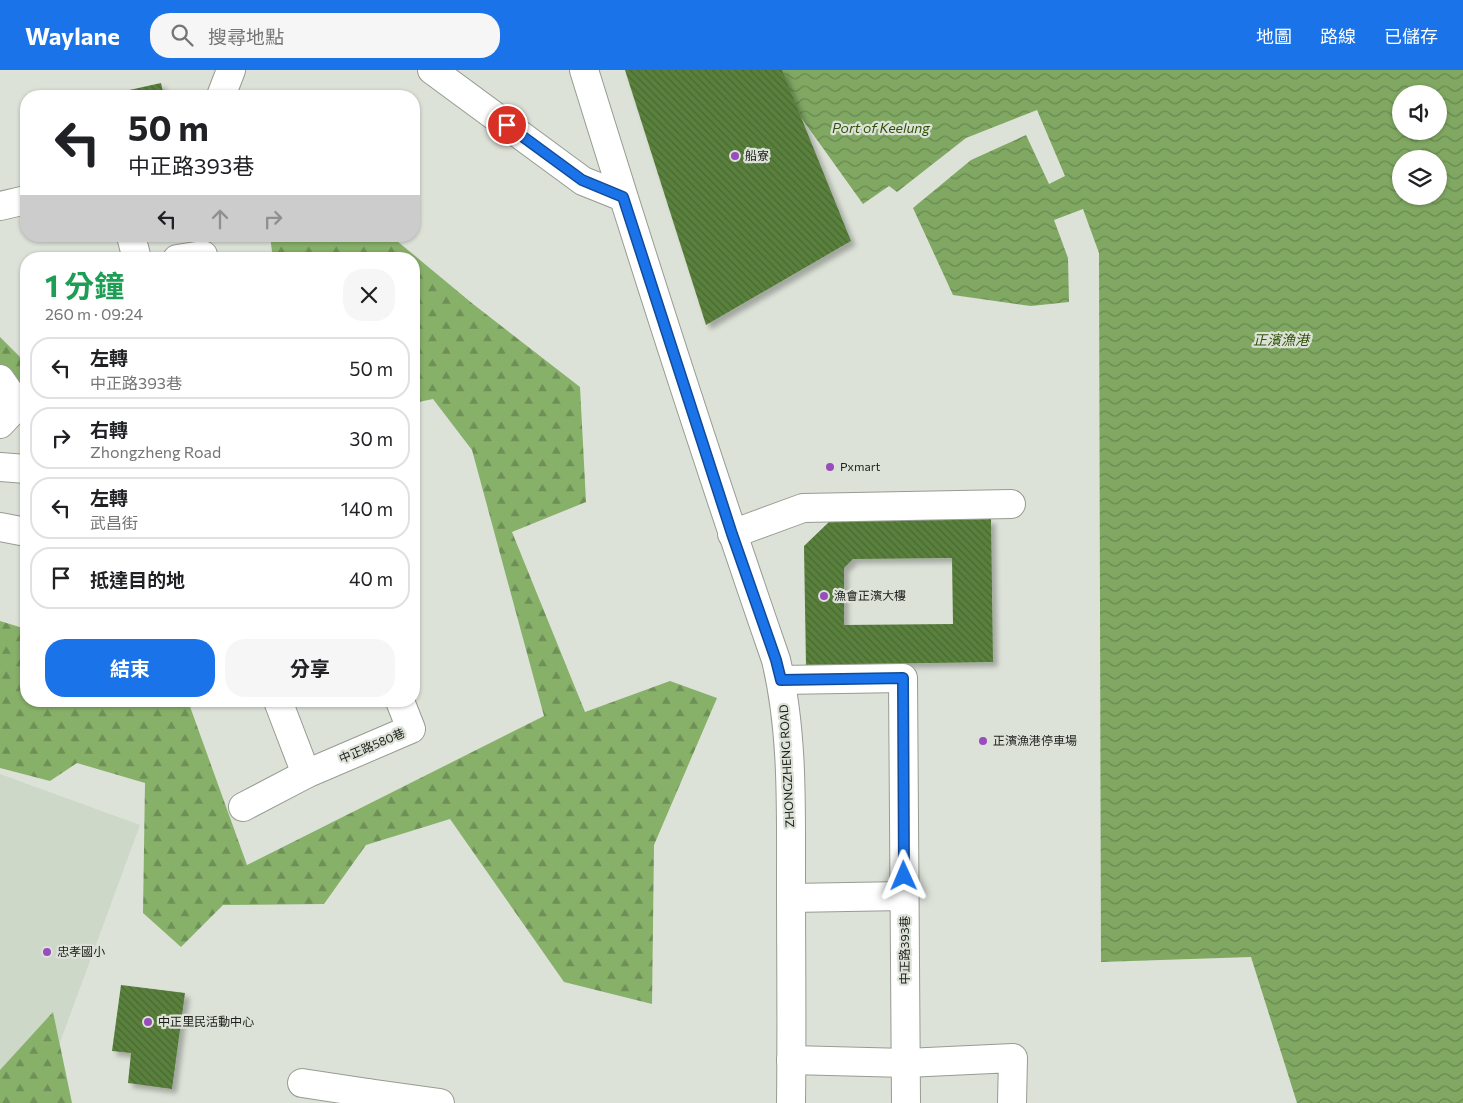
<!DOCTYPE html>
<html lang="zh-TW">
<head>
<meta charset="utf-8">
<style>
  :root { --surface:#fff; --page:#f6f6f6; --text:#202124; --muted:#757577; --line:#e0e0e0; --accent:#1a73e8 }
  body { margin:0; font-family:Commissioner,"Noto Sans TC",sans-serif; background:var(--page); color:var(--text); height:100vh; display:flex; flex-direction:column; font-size:19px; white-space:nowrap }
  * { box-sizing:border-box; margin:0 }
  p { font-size:16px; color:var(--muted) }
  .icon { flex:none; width:28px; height:28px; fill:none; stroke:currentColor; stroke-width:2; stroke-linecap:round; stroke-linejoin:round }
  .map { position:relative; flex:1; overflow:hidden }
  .side { position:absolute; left:20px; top:182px; width:400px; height:455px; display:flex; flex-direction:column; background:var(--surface); border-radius:20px; box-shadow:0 1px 4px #0004 }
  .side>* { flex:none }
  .top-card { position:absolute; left:20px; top:20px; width:400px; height:152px; border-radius:20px; box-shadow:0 1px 4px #0004; background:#fff; color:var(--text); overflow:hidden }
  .fabs { position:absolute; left:1392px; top:15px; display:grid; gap:10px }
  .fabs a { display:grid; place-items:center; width:55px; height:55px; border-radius:50%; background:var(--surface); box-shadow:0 1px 4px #0004; font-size:25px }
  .pin { position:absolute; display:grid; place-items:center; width:42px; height:42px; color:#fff; margin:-21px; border:2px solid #fff; border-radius:50%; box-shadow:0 1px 5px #0007 }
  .me { position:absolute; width:55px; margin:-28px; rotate:359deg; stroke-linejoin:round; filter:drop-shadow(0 0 4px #0008) }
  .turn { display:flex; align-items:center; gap:18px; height:105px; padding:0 25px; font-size:22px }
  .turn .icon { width:65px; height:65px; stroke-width:2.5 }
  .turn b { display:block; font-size:35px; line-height:42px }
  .lanes { display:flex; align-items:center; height:48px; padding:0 25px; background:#0003; justify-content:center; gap:25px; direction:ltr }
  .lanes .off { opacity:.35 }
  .round { display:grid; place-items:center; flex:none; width:52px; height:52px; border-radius:20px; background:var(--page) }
  .summary { display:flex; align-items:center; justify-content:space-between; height:85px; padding:0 25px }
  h1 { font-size:30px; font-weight:700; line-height:38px; color:#1e9e55 }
  .cta { display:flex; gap:10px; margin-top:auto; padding:10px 25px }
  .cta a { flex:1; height:58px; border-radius:20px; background:var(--accent); color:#fff; font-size:20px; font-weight:700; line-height:58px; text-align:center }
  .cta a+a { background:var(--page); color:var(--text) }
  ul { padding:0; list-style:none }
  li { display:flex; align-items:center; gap:15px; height:62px; margin:0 10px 8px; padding:0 15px; border:2px solid var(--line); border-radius:20px }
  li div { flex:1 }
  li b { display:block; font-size:19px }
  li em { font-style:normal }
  header { display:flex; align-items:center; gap:30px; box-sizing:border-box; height:70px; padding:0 25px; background:var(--accent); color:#fff }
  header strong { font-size:24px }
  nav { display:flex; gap:28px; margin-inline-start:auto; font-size:18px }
  .search { width:350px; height:45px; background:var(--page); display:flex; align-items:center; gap:12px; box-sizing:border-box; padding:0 18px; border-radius:20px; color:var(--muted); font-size:19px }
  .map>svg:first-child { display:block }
  .built { fill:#cdd8c8 }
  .forest { fill:url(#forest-firs) }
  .water { fill:url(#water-waves); fill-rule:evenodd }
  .building { fill:url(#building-back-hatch); fill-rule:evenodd; filter:url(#shadow) }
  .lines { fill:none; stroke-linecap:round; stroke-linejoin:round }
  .minor-casing { stroke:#969c92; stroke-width:30 }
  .major-casing { stroke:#969c92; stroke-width:30 }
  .minor { stroke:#fff; stroke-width:28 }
  .major { stroke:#fff; stroke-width:28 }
  .route-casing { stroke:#114b97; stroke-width:12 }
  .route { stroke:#1a73e8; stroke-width:9 }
  .poi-dot { fill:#984cbd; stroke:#dce2d8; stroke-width:2 }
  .labels { text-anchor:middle; stroke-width:4.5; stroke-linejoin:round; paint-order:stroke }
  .poi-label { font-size:12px; fill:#1d1f1c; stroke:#dce2d8; text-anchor:start }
  .street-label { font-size:12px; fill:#1d1f1c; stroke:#dce2d8 }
  .water-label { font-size:14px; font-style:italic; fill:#305407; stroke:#dce2d8 }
</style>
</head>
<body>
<header>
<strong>Waylane</strong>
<div class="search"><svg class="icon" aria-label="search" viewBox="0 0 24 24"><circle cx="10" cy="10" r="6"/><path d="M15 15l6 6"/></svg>搜尋地點</div>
<nav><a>地圖</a><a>路線</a><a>已儲存</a></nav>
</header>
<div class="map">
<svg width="1463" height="1033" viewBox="0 0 1463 1033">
  <defs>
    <pattern id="forest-firs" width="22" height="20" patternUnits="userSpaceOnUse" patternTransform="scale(1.25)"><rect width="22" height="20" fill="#87b069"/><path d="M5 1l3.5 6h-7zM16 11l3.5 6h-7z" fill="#6e8f56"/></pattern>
    <pattern id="water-waves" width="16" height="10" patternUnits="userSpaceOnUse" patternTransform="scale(1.25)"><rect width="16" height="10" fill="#80a862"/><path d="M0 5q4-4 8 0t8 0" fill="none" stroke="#688850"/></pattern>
    <pattern id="building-back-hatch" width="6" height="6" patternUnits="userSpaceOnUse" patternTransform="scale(1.25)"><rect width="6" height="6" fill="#5a803c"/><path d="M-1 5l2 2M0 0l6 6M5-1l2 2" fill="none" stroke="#4a6832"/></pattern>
    <filter id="shadow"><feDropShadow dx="4.5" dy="4.5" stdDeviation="2.5" flood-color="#0004"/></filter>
  </defs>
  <rect width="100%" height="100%" fill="#dce2d8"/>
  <path class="built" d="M0 704 140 755 41 1024 0 1009Z"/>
  <g class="forest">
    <path d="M270 166H391L473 234 580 317 586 432 512 462 585 642 670 611 717 628 654 775 652 934 564 912 450 749 366 775 324 834 223 835 181 877 143 843 145 713 77 693 50 711 0 698V551L26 559V631H188L247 795 544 646 472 380 433 329 414 333V189H273Z"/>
    <path d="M0 267 26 293V317L20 315 0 299Z"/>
    <path d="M53 942 72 1033H0V1000Z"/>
  </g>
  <path class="water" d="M767 0H1463V1033H1297L1251 887 1101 892 1099 183 1083 139 1054 150 1068 188 1069 232 1031 236 953 225 913 138 971 90 1026 65 1049 114 1065 106 1037 40 966 68 897 122 889 116 863 134ZM1401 24H1439V61H1401ZM1401 89H1439V126H1401Z"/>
  <g class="building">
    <path d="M625 0H782L851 171 706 255Z"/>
    <path d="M161 13 164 26H117L116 23Z"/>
    <path d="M991 449 993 592 806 595 804 476 830 451ZM952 488 953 554 844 555V498L853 489Z"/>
    <path d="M121 915 185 923 172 1019 128 1013 131 983 112 981Z"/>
  </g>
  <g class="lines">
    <defs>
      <g id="minor">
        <path d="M432 0 583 111 623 127"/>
        <path d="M221 26 231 0"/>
        <path d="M0 136 26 130"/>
        <path d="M131 166 137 189"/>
        <path d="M177 189 203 185"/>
        <path d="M0 309 18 335 0 354"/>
        <path d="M0 397 26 399"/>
        <path d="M0 457 26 462"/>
        <path d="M732 464 803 438 1011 434"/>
        <path d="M781 610 903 608 906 1033"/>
        <path d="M278 631 306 704"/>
        <path d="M243 737 306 704 411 659 400 631"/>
        <path d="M791 828 904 826"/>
        <path d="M791 990 906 993 1013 988 1012 1033"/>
        <path d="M302 1013 368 1023"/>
        <path d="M367 1033 368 1023 440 1033"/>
      </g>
      <path id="major" d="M584 0C645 197 708 394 776 590 793 661 791 736 791 809 791 884 792 958 791 1033"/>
    </defs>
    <use href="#minor" class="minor-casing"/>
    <use href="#major" class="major-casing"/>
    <use href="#minor" class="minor"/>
    <use href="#major" class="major"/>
  </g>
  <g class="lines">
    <defs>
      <path id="route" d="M507 55 582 110 623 127 732 464 776 590 781 610 903 608 904 806"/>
    </defs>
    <use href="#route" class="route-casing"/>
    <use href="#route" class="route"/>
  </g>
  <g class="poi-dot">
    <circle cx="735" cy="86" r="5"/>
    <circle cx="830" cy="397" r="5"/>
    <circle cx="824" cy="526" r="5"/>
    <circle cx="983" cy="671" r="5"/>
    <circle cx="47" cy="882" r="5"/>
    <circle cx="148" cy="952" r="5"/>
  </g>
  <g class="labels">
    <g class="poi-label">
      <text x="745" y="90">船寮</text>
      <text x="840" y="401">Pxmart</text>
      <text x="834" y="530">漁會正濱大樓</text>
      <text x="993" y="675">正濱漁港停車場</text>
      <text x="57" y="886">忠孝國小</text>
      <text x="158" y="956">中正里民活動中心</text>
    </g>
    <g class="street-label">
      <text transform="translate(372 676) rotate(-23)" y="4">中正路580巷</text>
      <text transform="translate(787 696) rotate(-93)" y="4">ZHONGZHENG ROAD</text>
      <text transform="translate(905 880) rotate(-90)" y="4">中正路393巷</text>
    </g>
    <g class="water-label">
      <text x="881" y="63">Port of Keelung</text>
      <text x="1281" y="275">正濱漁港</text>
    </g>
  </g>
</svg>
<div class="fabs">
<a><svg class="icon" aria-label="sound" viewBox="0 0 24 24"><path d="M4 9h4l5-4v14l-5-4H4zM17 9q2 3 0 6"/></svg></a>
<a><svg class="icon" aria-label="layers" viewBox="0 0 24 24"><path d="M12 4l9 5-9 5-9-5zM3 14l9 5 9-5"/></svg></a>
</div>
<div class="pin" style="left:507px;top:55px;background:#d93025"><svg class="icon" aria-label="arrive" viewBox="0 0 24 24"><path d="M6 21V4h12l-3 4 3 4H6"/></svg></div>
<svg class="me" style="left:904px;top:806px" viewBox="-20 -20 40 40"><path d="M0-17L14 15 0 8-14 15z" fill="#1a73e8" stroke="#fff" stroke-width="4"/></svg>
<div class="top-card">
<div class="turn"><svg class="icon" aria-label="left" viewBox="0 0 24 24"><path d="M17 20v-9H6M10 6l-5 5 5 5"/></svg><div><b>50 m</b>中正路393巷</div></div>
<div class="lanes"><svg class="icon" aria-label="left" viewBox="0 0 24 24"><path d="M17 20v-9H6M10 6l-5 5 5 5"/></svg><svg class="icon off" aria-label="ahead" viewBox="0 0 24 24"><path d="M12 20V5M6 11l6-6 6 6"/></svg><svg class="icon off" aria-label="right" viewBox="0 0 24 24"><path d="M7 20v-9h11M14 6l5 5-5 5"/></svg></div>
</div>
<section class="side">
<div class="summary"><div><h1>1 分鐘</h1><p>260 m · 09:24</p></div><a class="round"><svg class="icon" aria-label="close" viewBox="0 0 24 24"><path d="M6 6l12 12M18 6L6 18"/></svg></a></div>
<ul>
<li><svg class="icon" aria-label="left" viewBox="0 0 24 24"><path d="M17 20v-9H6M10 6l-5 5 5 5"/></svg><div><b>左轉</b><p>中正路393巷</p></div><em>50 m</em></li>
<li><svg class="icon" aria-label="right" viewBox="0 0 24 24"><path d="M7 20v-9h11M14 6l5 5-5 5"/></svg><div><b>右轉</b><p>Zhongzheng Road</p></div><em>30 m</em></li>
<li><svg class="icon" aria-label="left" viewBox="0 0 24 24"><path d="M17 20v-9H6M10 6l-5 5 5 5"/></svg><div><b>左轉</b><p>武昌街</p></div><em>140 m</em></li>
<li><svg class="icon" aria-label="arrive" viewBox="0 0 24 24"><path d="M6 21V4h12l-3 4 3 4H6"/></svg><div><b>抵達目的地</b></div><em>40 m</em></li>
</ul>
<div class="cta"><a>結束</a><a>分享</a></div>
</section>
</div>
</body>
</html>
